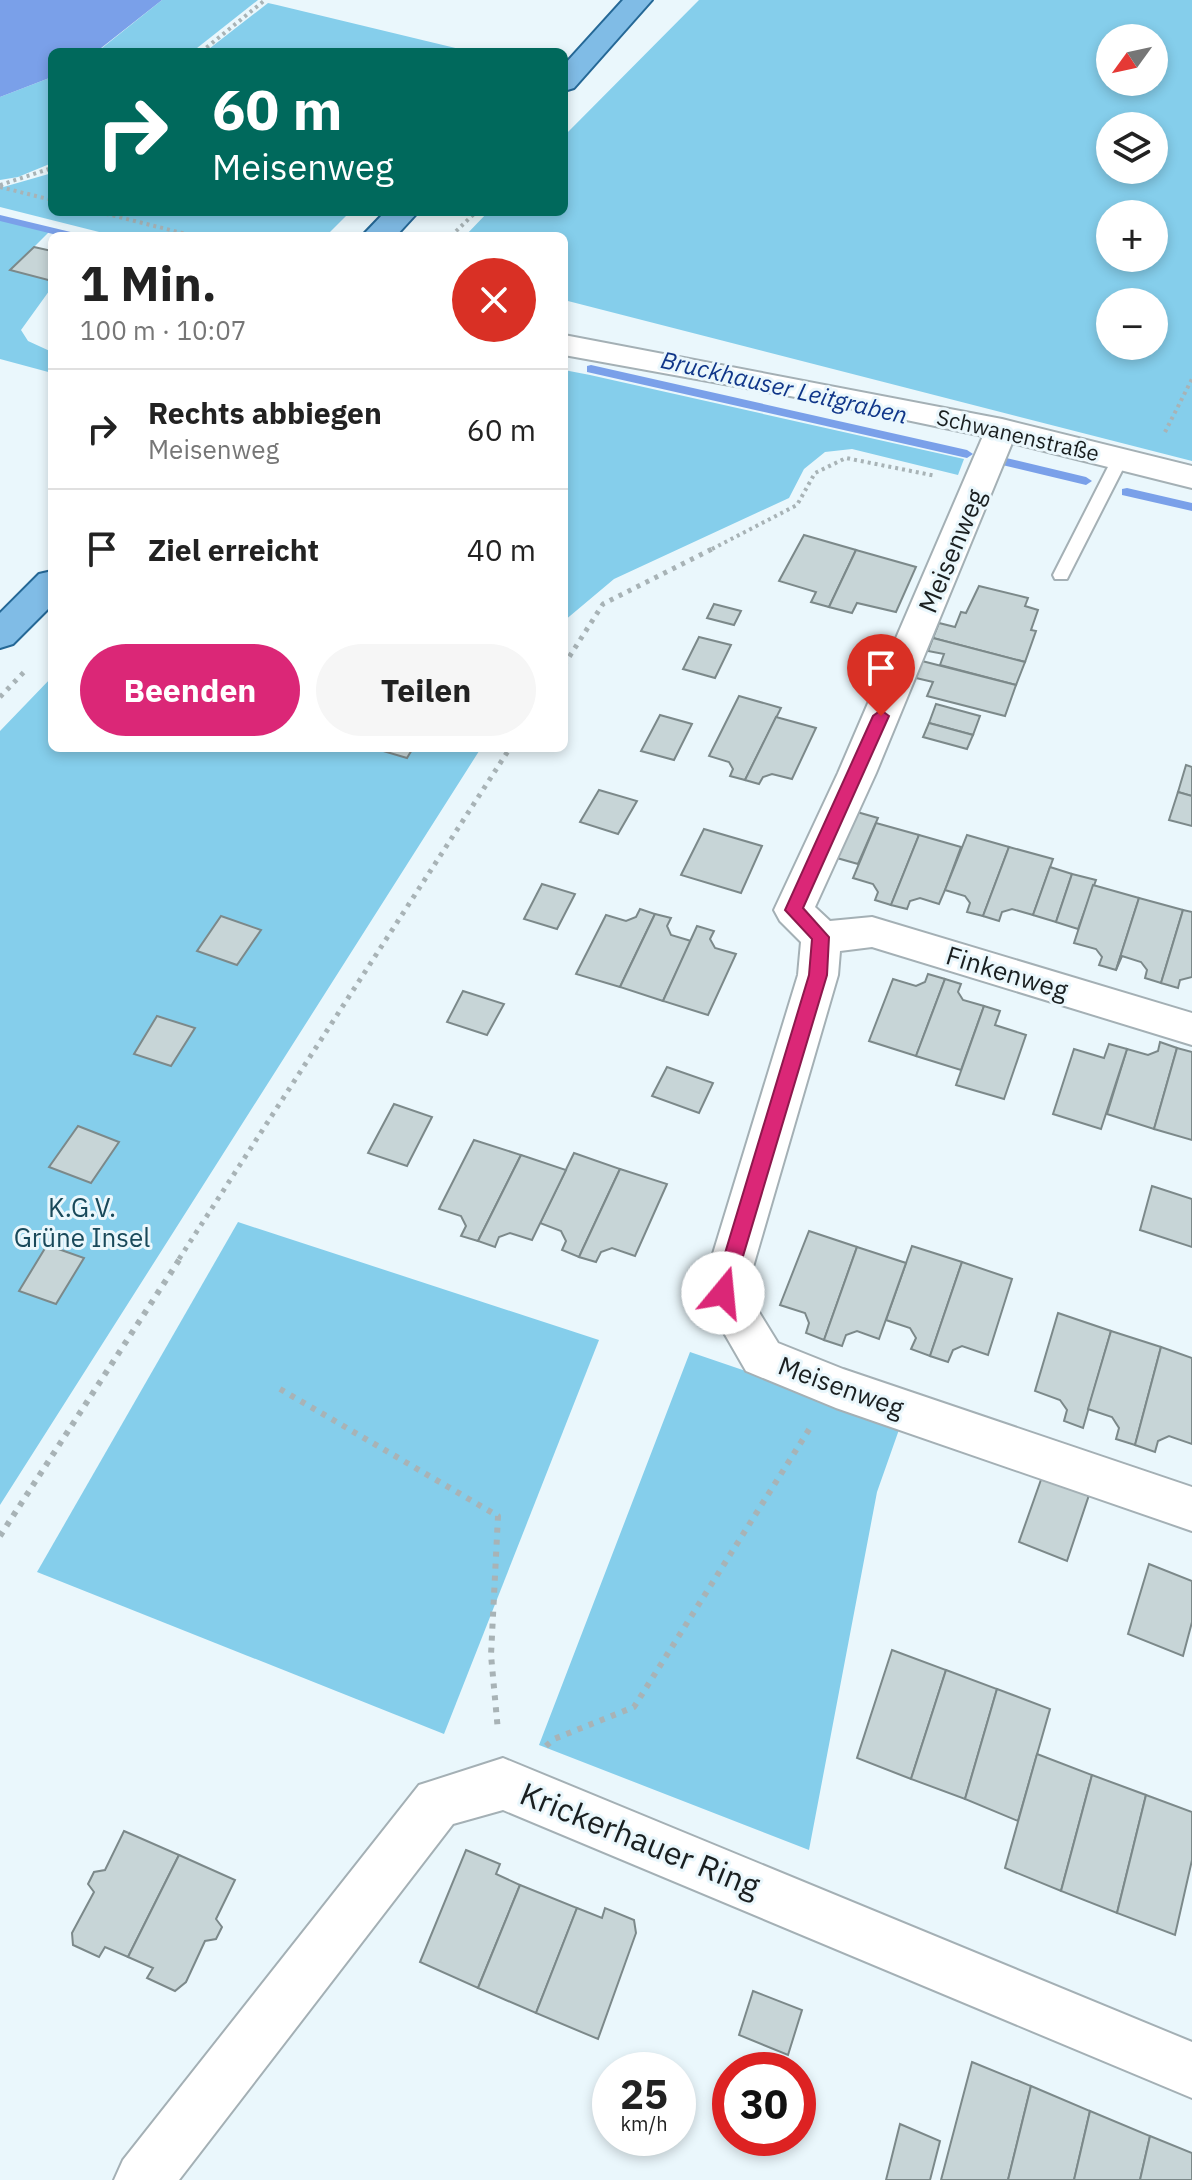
<!DOCTYPE html>
<html lang="de">
<head>
<meta charset="utf-8">
<style>
  :root { --surface:#fff; --page:#f6f6f6; --text:#222; --muted:#767676; --line:#e0e0e0; --accent:#db2777 }
  body { margin:0; font-family:"IBM Plex Sans",sans-serif; background:var(--page); color:var(--text); height:100vh; display:flex; flex-direction:column; font-size:30px; white-space:nowrap }
  * { box-sizing:border-box; margin:0 }
  p { font-size:26px; color:var(--muted) }
  .icon { flex:none; width:44px; height:44px; fill:none; stroke:currentColor; stroke-width:2; stroke-linecap:round; stroke-linejoin:round }
  .map { position:relative; flex:1; overflow:hidden }
  .drawer { position:absolute; left:48px; top:232px; width:520px; height:520px; display:flex; flex-direction:column; background:var(--surface); border-radius:12px; box-shadow:0 4px 12px #0003 }
  .drawer>* { flex:none }
  .banner { position:absolute; left:48px; top:48px; width:520px; height:168px; border-radius:12px; box-shadow:0 4px 12px #0003; background:#00695c; color:#fff; overflow:hidden }
  .needle { width:52px; rotate:237deg }
  .controls { position:absolute; left:1096px; top:24px; display:grid; gap:16px }
  .controls a { display:grid; place-items:center; width:72px; height:72px; border-radius:50%; background:var(--surface); box-shadow:0 4px 12px #0003; font-size:40px }
  .speed { position:absolute; left:592px; top:2052px; display:flex; gap:16px; font-size:40px; font-weight:700; text-align:center }
  .speed>* { display:grid; place-content:center; width:104px; height:104px; border-radius:50%; background:var(--surface); box-shadow:0 4px 12px #0003; line-height:1 }
  .speed small { font-size:20px; font-weight:400 }
  .speed .limit { border:12px solid #d22; background:#fff; color:#111 }
  .pin { position:absolute; display:grid; place-items:center; width:68px; height:68px; color:#fff; margin:-82px -34px; border-radius:50% 50% 50% 0; rotate:-45deg; box-shadow:0 0 8px #0007 }
  .pin .icon { rotate:45deg }
  .me { position:absolute; width:88px; margin:-44px; rotate:17deg; stroke-linejoin:round; filter:drop-shadow(0 0 6px #0008) }
  .turn { display:flex; align-items:center; gap:28px; height:168px; padding:0 32px; font-size:36px }
  .turn .icon { width:104px; height:104px; stroke-width:2.5 }
  .turn b { display:block; font-size:56px; line-height:68px }
  .round { display:grid; place-items:center; flex:none; width:84px; height:84px; border-radius:42px; background:var(--page) }
  .headline { display:flex; align-items:center; justify-content:space-between; height:136px; padding:0 32px }
  h1 { font-size:48px; font-weight:700; line-height:60px }
  .primary-button { display:flex; gap:16px; margin-top:auto; padding:16px 32px }
  .primary-button a { flex:1; height:92px; border-radius:48px; background:var(--accent); color:#fff; font-size:32px; font-weight:700; line-height:92px; text-align:center }
  .primary-button a+a { background:var(--page); color:var(--text) }
  ul { padding:0; list-style:none }
  li { display:flex; align-items:center; gap:24px; height:120px; padding:0 32px; border-top:2px solid var(--line) }
  li div { flex:1 }
  li b { display:block; font-size:30px }
  li em { font-style:normal }
  .map>svg:first-child { display:block }
  .green { fill:#85ceeb; fill-rule:evenodd }
  .water { fill:#7aa0e9 }
  .lines { fill:none; stroke-linecap:round; stroke-linejoin:round }
  .stream { fill:#7aa0e9; fill-rule:evenodd }
  .building { fill:#c7d5d7; stroke:#7c898a; stroke-width:2 }
  .service-casing { stroke:#a4b0b5; stroke-width:4 }
  .minor-casing { stroke:#a4b0b5; stroke-width:4 }
  .primary-casing { stroke:#256896; stroke-width:4 }
  .path-far2 { stroke:#a8b3b6; stroke-width:4; stroke-dasharray:3 4; stroke-linecap:butt }
  .path-far1 { stroke:#a8b3b6; stroke-width:5; stroke-dasharray:4 6; stroke-linecap:butt }
  .path { stroke:#a8b3b6; stroke-width:6; stroke-dasharray:5 7; stroke-linecap:butt }
  .service { fill:#fff; fill-rule:evenodd }
  .minor { fill:#fff; fill-rule:evenodd }
  .primary { fill:#80bce6; fill-rule:evenodd }
  .route { fill:#db2777; stroke:#8e194d; stroke-width:2 }
  .labels { text-anchor:middle; stroke-width:6; stroke-linejoin:round; paint-order:stroke }
  .far-street-label { font-size:22px; fill:#1a1f20; stroke:#eaf7fc }
  .far-water-label { font-size:24px; font-style:italic; fill:#103689; stroke:#eaf7fc }
  .street-label { font-size:26px; fill:#1a1f20; stroke:#eaf7fc }
  .park-label { font-size:26px; fill:#19495a; stroke:#eaf7fc }
  .near-street-label { font-size:32px; fill:#1a1f20; stroke:#eaf7fc }
</style>
</head>
<body>
<div class="map">
<svg width="1192" height="2180" viewBox="0 0 1192 2180">
  <rect width="100%" height="100%" fill="#eaf7fc"/>
  <g class="green">
    <path d="M162 0H258L192 52H97Z"/>
    <path d="M699 0H1192V461L564 300V236H465L488 212H564V136ZM1110 38H1154V82H1110ZM1110 126H1154V170H1110ZM1110 214H1154V258H1110ZM1110 302H1154V346H1110Z"/>
    <path d="M268 3 277 5 472 52H205Z"/>
    <path d="M52 77V163L18 177 0 180V97Z"/>
    <path d="M52 173V212H350L326 236H115L0 207V188Z"/>
    <path d="M0 220 49 232 11 270 52 281V287L21 330 28 341 52 352V373L0 359Z"/>
    <path d="M564 370 590 375 964 459 958 475 852 449 825 452 804 469 789 498 614 579 564 621Z"/>
    <path d="M52 677V748H481L0 1505V731Z"/>
    <path d="M238 1222 599 1340 444 1734 37 1572Z"/>
    <path d="M690 1352 901 1424 877 1492 809 1850 539 1745Z"/>
  </g>
  <path class="water" d="M0 0H162L96 52H52V77L0 97Z"/>
  <g class="lines">
    <g class="stream">
      <path d="M0 215 79 234 81 236H61L0 221Z"/>
      <path d="M591 365 967 450 973 454 967 458 587 372V366Z"/>
      <path d="M1002 457 1086 477 1092 481 1086 485 998 464V458Z"/>
      <path d="M1127 488 1192 503V511L1122 495V489Z"/>
    </g>
  </g>
  <g class="building">
    <path d="M34 247 52 251V281L10 270Z"/>
    <path d="M804 535 856 550 829 607 811 602 816 592 779 581Z"/>
    <path d="M856 550 916 567 896 612 857 603 852 613 829 607Z"/>
    <path d="M979 586 1028 598 1025 606 1038 610 1031 630 1036 631 1025 662 933 638 939 623 955 627 961 612 966 613Z"/>
    <path d="M714 604 741 611 734 625 707 618Z"/>
    <path d="M699 637 731 645 715 678 683 669Z"/>
    <path d="M933 638 1025 662 1016 685 940 665 944 654 928 651Z"/>
    <path d="M922 661 1016 685 1005 716 927 696 933 682 916 678Z"/>
    <path d="M739 696 781 708 745 780 730 776 733 769 729 762 709 756Z"/>
    <path d="M936 704 980 716 973 735 929 723Z"/>
    <path d="M660 715 692 724 674 760 641 751Z"/>
    <path d="M776 717 816 728 792 779 772 774 763 777 759 784 745 780Z"/>
    <path d="M929 723 973 735 967 749 923 737Z"/>
    <path d="M385 748H413L407 758 383 751Z"/>
    <path d="M1186 765 1192 767V796L1178 792Z"/>
    <path d="M599 790 637 801 618 834 580 822Z"/>
    <path d="M1178 792 1192 796V826L1169 820Z"/>
    <path d="M857 812 878 818 858 864 837 858Z"/>
    <path d="M876 823 919 835 891 905 875 900 878 892 873 884 853 878Z"/>
    <path d="M704 829 762 846 741 893 681 875Z"/>
    <path d="M919 835 961 847 945 890 939 904 920 898 910 901 907 909 891 905Z"/>
    <path d="M967 835 1009 847 983 916 967 912 970 903 965 896 945 890Z"/>
    <path d="M1009 847 1053 859 1033 915 1012 909 1002 912 999 921 983 916Z"/>
    <path d="M1050 867 1072 874 1056 922 1033 915Z"/>
    <path d="M1072 874 1096 880 1078 929 1056 922Z"/>
    <path d="M542 884 575 894 557 929 524 919Z"/>
    <path d="M1093 885 1139 898 1116 970 1099 965 1102 957 1096 949 1074 943Z"/>
    <path d="M1139 898 1183 910 1161 983 1145 978 1147 970 1141 962 1122 956 1116 970Z"/>
    <path d="M640 909 655 914 620 987 576 974 606 915 626 921 636 917Z"/>
    <path d="M1183 910 1192 912V977L1180 980 1178 988 1161 983Z"/>
    <path d="M655 914 671 918 667 926 671 935 691 941 663 1001 620 987Z"/>
    <path d="M221 916 261 930 237 965 197 951Z"/>
    <path d="M697 926 714 931 710 939 715 948 736 954 708 1015 663 1001Z"/>
    <path d="M928 974 945 979 916 1056 869 1041 893 979 916 986 925 982Z"/>
    <path d="M945 979 961 984 958 992 963 1000 984 1006 961 1070 916 1056Z"/>
    <path d="M463 991 504 1004 487 1035 447 1022Z"/>
    <path d="M984 1006 1000 1011 995 1025 1026 1035 1004 1099 956 1085Z"/>
    <path d="M157 1016 195 1028 171 1066 134 1054Z"/>
    <path d="M1160 1042 1177 1048 1154 1129 1107 1114 1127 1049 1148 1055 1158 1051Z"/>
    <path d="M1109 1044 1127 1049 1101 1129 1053 1114 1074 1049 1104 1058Z"/>
    <path d="M1177 1048 1192 1052V1140L1154 1129Z"/>
    <path d="M667 1067 713 1083 699 1113 652 1096Z"/>
    <path d="M394 1104 432 1117 407 1166 368 1153Z"/>
    <path d="M78 1126 119 1142 91 1183 49 1167Z"/>
    <path d="M474 1140 521 1155 478 1241 461 1236 466 1226 461 1216 439 1209Z"/>
    <path d="M574 1153 620 1169 579 1257 562 1250 566 1241 561 1231 540 1223Z"/>
    <path d="M521 1155 566 1170 532 1240 510 1233 499 1237 495 1247 478 1241Z"/>
    <path d="M620 1169 667 1184 635 1256 612 1248 601 1252 596 1262 579 1257Z"/>
    <path d="M1152 1186 1192 1199V1247L1140 1230Z"/>
    <path d="M809 1231 857 1247 824 1340 806 1333 809 1323 805 1313 780 1305Z"/>
    <path d="M47 1245 84 1258 56 1304 19 1291Z"/>
    <path d="M912 1246 962 1262 930 1356 911 1349 916 1338 910 1328 886 1320Z"/>
    <path d="M857 1247 906 1263 879 1339 857 1331 846 1335 842 1346 824 1340Z"/>
    <path d="M962 1262 1012 1279 988 1355 962 1346 953 1350 948 1362 930 1356Z"/>
    <path d="M1058 1313 1111 1331 1083 1428 1064 1421 1067 1410 1060 1400 1035 1391Z"/>
    <path d="M1111 1331 1161 1347 1135 1445 1116 1439 1119 1428 1112 1417 1088 1409Z"/>
    <path d="M1161 1347 1192 1358V1444L1169 1436 1158 1441 1155 1452 1135 1445Z"/>
    <path d="M1043 1474 1090 1492 1067 1561 1019 1542Z"/>
    <path d="M1149 1564 1192 1581V1622L1183 1656 1128 1634Z"/>
    <path d="M892 1650 946 1670 911 1779 857 1758Z"/>
    <path d="M946 1670 997 1689 965 1799 911 1779Z"/>
    <path d="M997 1689 1050 1709 1018 1821 965 1799Z"/>
    <path d="M1037 1754 1092 1775 1061 1891 1005 1868Z"/>
    <path d="M1092 1775 1146 1795 1117 1913 1061 1891Z"/>
    <path d="M1146 1795 1192 1812V1860L1175 1935 1117 1913Z"/>
    <path d="M124 1831 179 1855 128 1957 105 1947 99 1957 73 1945 72 1933 94 1892 88 1884 94 1872 105 1870Z"/>
    <path d="M466 1850 500 1864 496 1874 520 1885 478 1988 420 1962Z"/>
    <path d="M179 1855 235 1880 216 1919 222 1927 216 1939 205 1941 186 1982 175 1991 147 1978 153 1968 128 1957Z"/>
    <path d="M520 1885 577 1908 536 2013 478 1988Z"/>
    <path d="M577 1908 602 1918 605 1908 634 1920 636 1933 598 2039 536 2013Z"/>
    <path d="M753 1991 802 2010 788 2055 739 2035Z"/>
    <path d="M972 2062 1031 2086 1008 2180H941Z"/>
    <path d="M1031 2086 1090 2111 1074 2180H1008Z"/>
    <path d="M1090 2111 1150 2136 1140 2180H1074Z"/>
    <path d="M900 2124 940 2141 930 2180H886Z"/>
    <path d="M1150 2136 1192 2153V2180H1140Z"/>
  </g>
  <g class="lines">
    <defs>
      <path id="service" d="M1120 454 1128 459 1069 575 1067 579H1055L1053 575 1112 459Z"/>
      <g id="minor">
        <path d="M564 335 1002 419 1192 466V488L1012 443 876 773 815 907 830 921 872 917 1192 1013V1045L872 947 840 951 838 975 746 1291 778 1343 843 1369 1192 1487V1531L836 1408 746 1371 701 1293 798 975 801 942 780 921 774 910 838 773 983 436 801 398 564 355Z"/>
        <path d="M503 1758 1192 2042V2098L503 1810 453 1824 179 2180H114L123 2160 419 1785Z"/>
      </g>
      <g id="primary">
        <path d="M623 0H652L574 88 564 91V65Z"/>
        <path d="M385 212H418L396 236H362Z"/>
        <path d="M52 571V605L13 644 0 648V613L39 574Z"/>
      </g>
    </defs>
    <use href="#service" class="service-casing"/>
    <use href="#minor" class="minor-casing"/>
    <use href="#primary" class="primary-casing"/>
    <g class="path-far2">
      <path d="M201 52 265 0"/>
      <path d="M0 185 52 168"/>
      <path d="M0 187 52 200"/>
      <path d="M99 212 194 236"/>
      <path d="M451 236 476 212"/>
      <path d="M1165 432 1192 379"/>
      <path d="M712 549 797 505 815 473 846 458 936 476"/>
    </g>
    <g class="path-far1">
      <path d="M564 665 603 604 716 547"/>
      <path d="M0 697 24 672"/>
      <path d="M179 1259 510 748"/>
    </g>
    <g class="path">
      <path d="M280 1389 498 1516 491 1655 498 1731"/>
      <path d="M0 1536 181 1257"/>
      <path d="M546 1746 554 1739 634 1707 810 1428"/>
    </g>
    <use href="#service" class="service"/>
    <use href="#minor" class="minor"/>
    <use href="#primary" class="primary"/>
  </g>
  <path class="route" d="M881 710 889 716 803 908 829 937 827 975 732 1293 729 1299 723 1302 716 1299 713 1293 809 975 812 939 785 910 873 716Z"/>
  <g class="labels">
    <g class="far-street-label">
      <text transform="translate(1018 435) rotate(13)" y="8">Schwanenstraße</text>
    </g>
    <g class="far-water-label">
      <text transform="translate(784 388) rotate(13)" y="8">Bruckhauser Leitgraben</text>
    </g>
    <g class="street-label">
      <text transform="translate(952 551) rotate(-67)" y="9">Meisenweg</text>
      <text transform="translate(1007 973) rotate(17)" y="9">Finkenweg</text>
      <text transform="translate(841 1387) rotate(20)" y="9">Meisenweg</text>
    </g>
    <g class="park-label">
      <text x="82" y="1217">K.G.V.<tspan x="82" dy="30">Grüne Insel</tspan></text>
    </g>
    <g class="near-street-label">
      <text transform="translate(640 1840) rotate(22)" y="11">Krickerhauer Ring</text>
    </g>
  </g>
</svg>
<div class="controls">
<a><svg class="needle" viewBox="-14 -14 28 28"><path d="M0-13l5 13h-10z" fill="#e53935"/><path d="M0 13l5-13h-10z" fill="#767676"/></svg></a>
<a><svg class="icon" aria-label="layers" viewBox="0 0 24 24"><path d="M12 4l9 5-9 5-9-5zM3 14l9 5 9-5"/></svg></a>
<a>+</a>
<a>−</a>
</div>
<div class="speed"><div>25<small>km/h</small></div><div class="limit">30</div></div>
<div class="pin" style="left:881px;top:716px;background:#d93025"><svg class="icon" aria-label="arrive" viewBox="0 0 24 24"><path d="M6 21V4h12l-3 4 3 4H6"/></svg></div>
<svg class="me" style="left:723px;top:1293px" viewBox="-20 -20 40 40"><circle r="19" fill="#fff"/><path d="M0-13L10 11 0 6-10 11z" fill="#db2777"/></svg>
<div class="banner">
<div class="turn"><svg class="icon" aria-label="right" viewBox="0 0 24 24"><path d="M7 20v-9h11M14 6l5 5-5 5"/></svg><div><b>60 m</b>Meisenweg</div></div>
</div>
<section class="drawer">
<div class="headline"><div><h1>1 Min.</h1><p>100 m · 10:07</p></div><a class="round" style="background:#d93025;color:#fff"><svg class="icon" aria-label="close" viewBox="0 0 24 24"><path d="M6 6l12 12M18 6L6 18"/></svg></a></div>
<ul>
<li><svg class="icon" aria-label="right" viewBox="0 0 24 24"><path d="M7 20v-9h11M14 6l5 5-5 5"/></svg><div><b>Rechts abbiegen</b><p>Meisenweg</p></div><em>60 m</em></li>
<li><svg class="icon" aria-label="arrive" viewBox="0 0 24 24"><path d="M6 21V4h12l-3 4 3 4H6"/></svg><div><b>Ziel erreicht</b></div><em>40 m</em></li>
</ul>
<div class="primary-button"><a>Beenden</a><a>Teilen</a></div>
</section>
</div>
</body>
</html>
